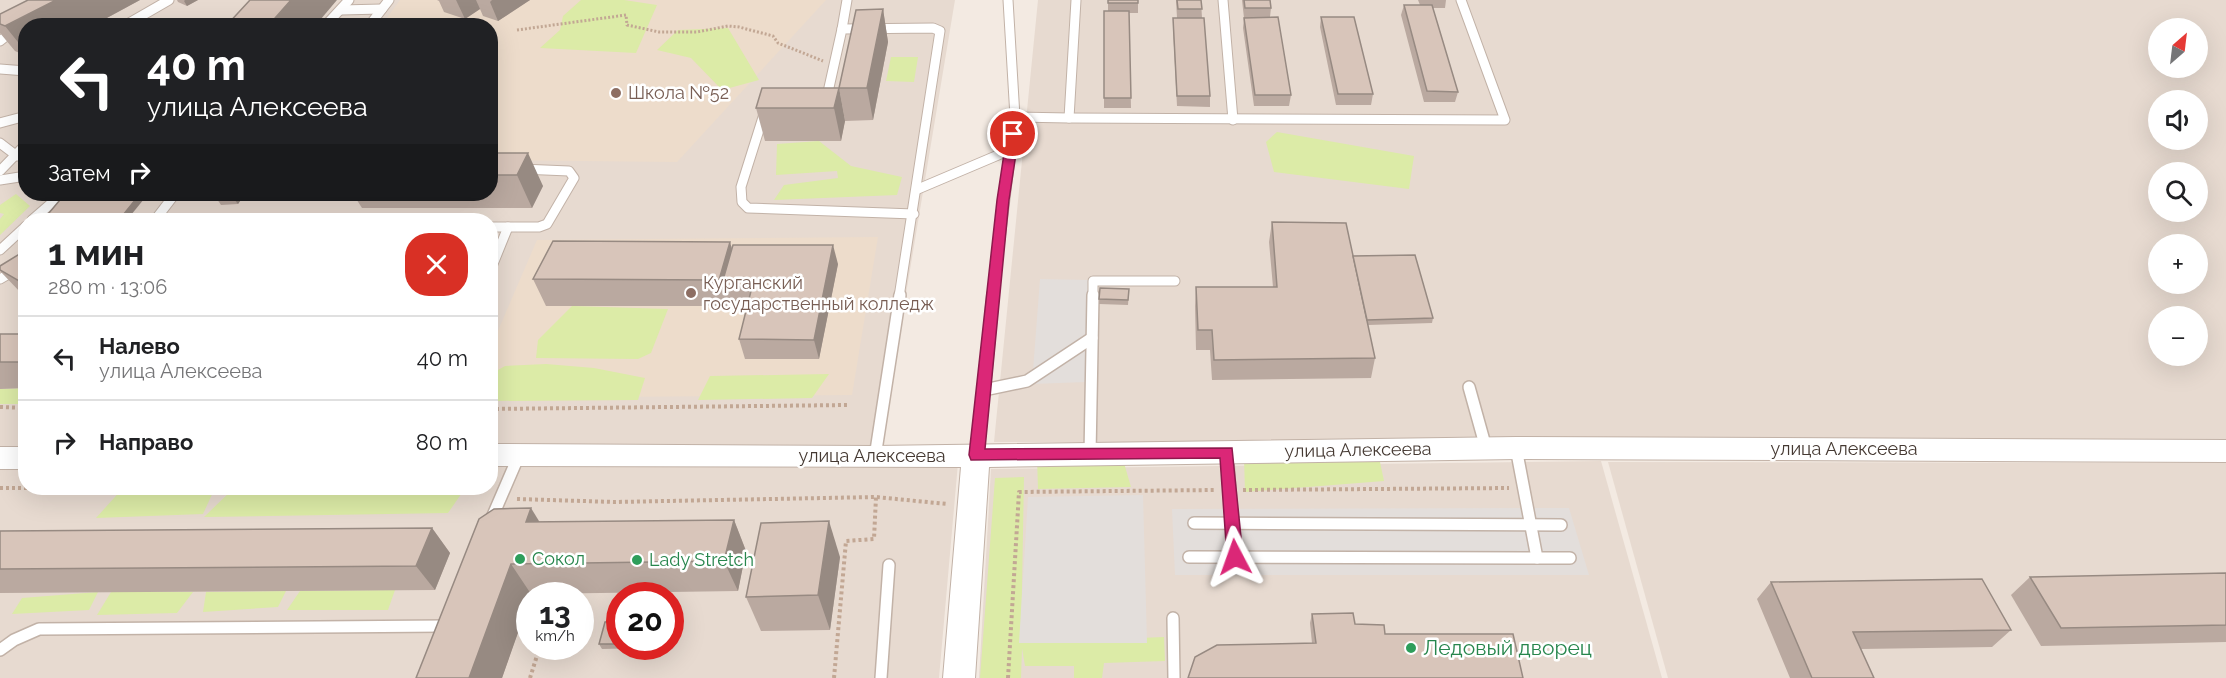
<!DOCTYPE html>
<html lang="ru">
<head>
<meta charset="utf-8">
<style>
  :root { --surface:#fff; --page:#f2f2f2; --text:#202124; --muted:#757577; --line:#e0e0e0 }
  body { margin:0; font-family:Raleway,sans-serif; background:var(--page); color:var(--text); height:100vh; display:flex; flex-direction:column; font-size:22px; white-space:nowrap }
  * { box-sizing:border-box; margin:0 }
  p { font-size:20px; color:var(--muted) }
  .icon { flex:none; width:33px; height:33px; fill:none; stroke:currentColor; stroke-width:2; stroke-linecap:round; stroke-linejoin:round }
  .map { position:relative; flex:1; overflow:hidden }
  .sheet { position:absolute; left:18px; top:213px; width:480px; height:282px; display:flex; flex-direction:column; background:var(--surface); border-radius:24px; box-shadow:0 6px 24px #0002 }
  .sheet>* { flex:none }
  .banner { position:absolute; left:18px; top:18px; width:480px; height:183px; border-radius:24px; box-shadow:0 6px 24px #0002; background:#202124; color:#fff; overflow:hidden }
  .needle { width:39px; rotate:28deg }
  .fabs { position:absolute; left:2148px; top:18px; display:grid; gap:12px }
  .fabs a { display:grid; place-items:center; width:60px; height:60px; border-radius:50%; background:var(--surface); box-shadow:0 6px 24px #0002; font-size:30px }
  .speed { position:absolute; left:516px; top:582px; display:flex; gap:12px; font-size:30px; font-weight:700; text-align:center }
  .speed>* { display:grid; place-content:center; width:78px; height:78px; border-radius:50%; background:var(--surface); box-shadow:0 6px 24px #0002; line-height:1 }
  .speed small { font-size:15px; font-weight:400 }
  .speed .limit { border:9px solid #d22; background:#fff; color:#111 }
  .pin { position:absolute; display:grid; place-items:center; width:51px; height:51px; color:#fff; margin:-26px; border:3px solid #fff; border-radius:50%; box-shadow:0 2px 6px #0007 }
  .me { position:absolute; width:66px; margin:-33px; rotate:356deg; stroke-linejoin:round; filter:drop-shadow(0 0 4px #0008) }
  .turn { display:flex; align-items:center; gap:21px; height:126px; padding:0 30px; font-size:27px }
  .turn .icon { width:78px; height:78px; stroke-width:2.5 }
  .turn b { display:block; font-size:42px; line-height:51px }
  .then { display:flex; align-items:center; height:57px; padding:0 30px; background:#0003; gap:12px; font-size:22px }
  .round { display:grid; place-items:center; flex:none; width:63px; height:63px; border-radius:24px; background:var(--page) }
  .head { display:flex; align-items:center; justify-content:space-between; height:102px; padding:0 30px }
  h1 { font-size:36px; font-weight:700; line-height:45px }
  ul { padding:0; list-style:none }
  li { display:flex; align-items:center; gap:18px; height:84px; padding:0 30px; border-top:2px solid var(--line) }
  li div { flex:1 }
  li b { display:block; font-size:22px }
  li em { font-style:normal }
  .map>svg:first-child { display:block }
  .residential { fill:#e7dad0; fill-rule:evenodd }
  .education { fill:#eddccb }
  .green { fill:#dceba7 }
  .parking { fill:#e3dedb }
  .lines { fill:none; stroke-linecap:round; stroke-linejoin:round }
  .service-far1-casing { stroke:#c2b2a7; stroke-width:11 }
  .service-casing { stroke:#c2b2a7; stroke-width:14 }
  .tertiary-casing { stroke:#c2b2a7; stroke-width:2 }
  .path-far1 { stroke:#c2a794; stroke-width:3; stroke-dasharray:2 2; stroke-linecap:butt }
  .path { stroke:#c2a794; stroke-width:4; stroke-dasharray:3 3; stroke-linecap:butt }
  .service-far1 { stroke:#fff; stroke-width:9 }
  .service { stroke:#fff; stroke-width:11 }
  .tertiary { fill:#fff; fill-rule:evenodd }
  .wall { fill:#baa9a0 }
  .shaded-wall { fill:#978a82 }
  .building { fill:#d8c5ba; stroke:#978a82; stroke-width:1.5 }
  .route { fill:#db2777; stroke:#8e194d; stroke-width:1.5 }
  .education-dot { fill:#8d6e63; stroke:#fff; stroke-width:2 }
  .leisure-dot { fill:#2e9e5b; stroke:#fff; stroke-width:2 }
  .labels { text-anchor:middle; stroke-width:5; stroke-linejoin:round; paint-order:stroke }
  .education-label { font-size:18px; fill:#785e54; stroke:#fff; text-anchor:start }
  .street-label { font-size:18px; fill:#453932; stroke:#fff }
  .leisure-label { font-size:18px; fill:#27864d; stroke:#fff; text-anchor:start }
  .near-leisure-label { font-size:21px; fill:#27864d; stroke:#fff; text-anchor:start }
</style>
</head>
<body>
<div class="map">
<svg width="2226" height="678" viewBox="0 0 2226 678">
  <rect width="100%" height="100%" fill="#f3eae2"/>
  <g class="residential">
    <path d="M0 0H955L878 462 958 463 939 678H0ZM26 26H490V194H26ZM26 220H490V488H26ZM530 596H580V646H530ZM620 596H670V646H620Z"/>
    <path d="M1038 0H2226V444L994 442ZM2158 28H2198V68H2158ZM2158 100H2198V140H2158ZM2158 172H2198V212H2158ZM2158 244H2198V284H2158ZM2158 316H2198V356H2158Z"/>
    <path d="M1601 461 1662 678H979L991 469Z"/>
    <path d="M1608 462 2226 463V678H1668Z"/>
  </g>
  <g class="education">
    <path d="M400 0H826L677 162 491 160 490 26H381Z"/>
    <path d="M878 237 852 395 491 398V347L537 240Z"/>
  </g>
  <g class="green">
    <path d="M581 0H624L657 5 636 53 540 48 560 30 563 16Z"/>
    <path d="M728 28 759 80 722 90 691 58 657 50 678 30Z"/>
    <path d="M891 57H918L914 82 886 81Z"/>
    <path d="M1277 132 1414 156 1409 189 1274 172 1266 142Z"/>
    <path d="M819 141 851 166 902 177 897 195 774 200 784 185 838 178 837 171 776 175 777 144Z"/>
    <path d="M16 194 30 206 0 235V219L4 214 0 213V205Z"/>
    <path d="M572 306 668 309 651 353 638 359 536 358 538 340Z"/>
    <path d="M546 364 594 368 645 378 638 400 491 401V374L505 366Z"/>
    <path d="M829 374 812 398 698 400 710 376Z"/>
    <path d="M25 388V404H0V389Z"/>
    <path d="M1037 458 1124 463 1131 487 1038 489Z"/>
    <path d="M1244 458 1380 462 1384 481 1245 492Z"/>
    <path d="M1024 477 1021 643 1164 637 1165 661 1104 663 1102 678H1074V666H1025L1022 648 1021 678H980L995 478Z"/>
    <path d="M123 488H215L203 514 96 518Z"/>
    <path d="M234 488 464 490 448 513 204 517Z"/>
    <path d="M395 590 388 610H287L300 591Z"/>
    <path d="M286 591 278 607 203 612 206 592Z"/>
    <path d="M98 592 89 610 12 614 22 598Z"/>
    <path d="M111 592H193L177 613 97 615Z"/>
  </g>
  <g class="parking">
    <path d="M1040 279 1089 280 1086 382 1032 384Z"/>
    <path d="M1143 495 1147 643H1019L1028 497Z"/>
    <path d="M1569 508 1589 575H1175L1172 509Z"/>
  </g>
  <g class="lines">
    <defs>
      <g id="service-far1">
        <path d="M1223 0 1233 120"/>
        <path d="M341 10 382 9"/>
        <path d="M124 26 169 0"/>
        <path d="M325 26 349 0"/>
        <path d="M369 26 389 0"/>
        <path d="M842 29 847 0"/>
        <path d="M0 41 15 29"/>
        <path d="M0 69 26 71"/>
        <path d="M826 101 842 29 933 28 940 31 899 297"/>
        <path d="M764 114 741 187 742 202 748 208 914 214"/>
        <path d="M1015 117 1069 118 1076 0"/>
        <path d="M1069 118 1505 120 1461 0"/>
        <path d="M0 123 26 116"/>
        <path d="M0 143 17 156"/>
        <path d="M0 171 26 144"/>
        <path d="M0 180 26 176"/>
        <path d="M918 189 1010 150"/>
        <path d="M32 220 62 194"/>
        <path d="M155 220 175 194"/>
        <path d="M490 227H539L547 224 574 178 569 171 521 169"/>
        <path d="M0 250 26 226"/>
        <path d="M493 264 508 227"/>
        <path d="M0 279 26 264"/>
        <path d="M993 297 1015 117 1008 0"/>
        <path d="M1093 297V281H1175"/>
      </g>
      <g id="service">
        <path d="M1469 387 1486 448"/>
        <path d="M984 390 993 295"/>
        <path d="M1516 448 1537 558"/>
        <path d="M1227 452 1235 557"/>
        <path d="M1090 454 1093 295"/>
        <path d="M976 455 984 390 1027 381 1092 338"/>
        <path d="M875 457 900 295"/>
        <path d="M491 520 519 455"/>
        <path d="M1194 523 1561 525"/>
        <path d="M1189 557 1570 558"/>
        <path d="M1173 618 1174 678"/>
        <path d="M0 650 14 640 39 629 445 626"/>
        <path d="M881 678 889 565"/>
      </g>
      <g id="tertiary">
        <path d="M1516 437 2226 440V462L1516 459 989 467 975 678H943L961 467 490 466V444L875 446Z"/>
        <rect x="0" y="447" width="26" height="22"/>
      </g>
    </defs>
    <use href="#service-far1" class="service-far1-casing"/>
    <use href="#service" class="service-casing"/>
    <use href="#tertiary" class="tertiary-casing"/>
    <path class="path-far1" d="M517 30 626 15 627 25 659 32H697L728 26 739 27 773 36 778 43 823 61"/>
    <g class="path">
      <path d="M0 407 26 408"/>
      <path d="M490 409 848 405"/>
      <path d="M0 488H182"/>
      <path d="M1243 490 1509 488"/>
      <path d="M517 499 615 502 876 497 947 504"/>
      <path d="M530 678 540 646"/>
      <path d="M834 678 846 541 874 539 876 497"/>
      <path d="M1008 678 1019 492 1215 490"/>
    </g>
    <use href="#service-far1" class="service-far1"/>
    <use href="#service" class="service"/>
    <use href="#tertiary" class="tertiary"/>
  </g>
  <g class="wall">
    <path d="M140 0 92 26H26V56L15 51 0 33V14Z"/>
    <path d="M177 0H198L187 6 178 2Z"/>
    <path d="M437 0H530L498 21 483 16 480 9 465 19 444 12 439 1Z"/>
    <path d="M1108 0H1138V13H1129L1131 108H1104V11H1108Z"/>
    <path d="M1176 0H1201L1202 18 1210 96V107L1177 106 1173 28V18H1177Z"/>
    <path d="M1242 0H1270L1271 8 1270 17 1291 95 1289 106H1254L1243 28 1244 18Z"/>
    <path d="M1418 0H1446L1445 8H1433L1458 92 1455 102H1424L1401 15 1404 5H1420Z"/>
    <path d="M883 9 888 42 873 120 845 121 839 88Z"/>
    <path d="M1321 17 1373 94 1371 105H1336L1320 27Z"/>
    <path d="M839 88 845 121 841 141H765L756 108Z"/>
    <path d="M490 153 543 186 532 208H362L353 194H490Z"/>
    <path d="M221 194H245L238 204 221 205 217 199Z"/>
    <path d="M1272 222 1353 256 1433 318 1432 323 1368 325 1375 358 1371 378 1212 380 1210 350H1196L1195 306 1196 287H1273L1269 242Z"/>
    <path d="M732 249 838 264 819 359H745L739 339 747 306H546L533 279Z"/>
    <path d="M26 250V296L22 294 0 271V266Z"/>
    <path d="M1100 288 1129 289 1128 305 1099 304Z"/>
    <path d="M0 334H26V388L0 389Z"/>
    <path d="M734 520 746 551 738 591 531 594 502 678H416L540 522Z"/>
    <path d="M432 528 450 553 435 590 0 593V531Z"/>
    <path d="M840 557 830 630 761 631 746 597Z"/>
    <path d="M2226 573V642L2041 646 2011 595 2030 577Z"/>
    <path d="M1771 582 2011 630 1992 647 1861 649 1874 678H1790L1757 599Z"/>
    <path d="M1312 614 1355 624 1385 634 1312 643 1310 623Z"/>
    <path d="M620 621V646H644V648L602 649 599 644Z"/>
  </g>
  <g class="shaded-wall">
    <path d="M56 0H140L92 26H26V52L5 26Z"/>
    <path d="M185 0H198L187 6 184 1Z"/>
    <path d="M291 0H337L315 26H268Z"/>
    <path d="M456 0H476L480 9 465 19Z"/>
    <path d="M492 0H530L498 21 490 2Z"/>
    <path d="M883 9 888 42 873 120 867 88Z"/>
    <path d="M839 88 845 121 841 141 834 108Z"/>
    <path d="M528 153 543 186 532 208 517 175Z"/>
    <path d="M140 194H148L127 220H119Z"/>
    <path d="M238 194H245L238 204 234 199Z"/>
    <path d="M730 242 738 269 721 287 719 280Z"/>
    <path d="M833 245 838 264 819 359 814 340Z"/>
    <path d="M531 508 550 539 526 522Z"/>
    <path d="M734 520 746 551 738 591 724 561Z"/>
    <path d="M829 521 840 557 830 630 818 595Z"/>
    <path d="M432 528 450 553 435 590 416 566Z"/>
    <path d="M511 564 531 594V596H530V599L502 678H469Z"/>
  </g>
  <g class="building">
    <path d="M28 0H56L5 26 0 24V14Z"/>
    <path d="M250 0H291L268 26H226Z"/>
    <rect x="1108" y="0" width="30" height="3"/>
    <path d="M1177 0H1201L1202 9H1178Z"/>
    <path d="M1244 0H1270L1271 8H1245Z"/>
    <path d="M1404 5H1432L1458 92 1427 91Z"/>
    <path d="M883 9 867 88H839L856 10Z"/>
    <path d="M1104 11H1129L1131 98H1104Z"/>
    <path d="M1278 17 1291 95H1255L1244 18Z"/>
    <path d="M1321 17H1354L1373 94H1338Z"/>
    <path d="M1173 18H1204L1210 96H1177Z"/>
    <path d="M762 88H839L834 108H756Z"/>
    <path d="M490 153H528L517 175H490Z"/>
    <path d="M65 194H140L119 220H43Z"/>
    <path d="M221 194H238L234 199H217Z"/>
    <path d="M1272 222 1346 223 1375 358 1214 360 1212 330H1198L1196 287H1277Z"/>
    <path d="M553 241 730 242 719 280 533 279Z"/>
    <path d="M733 245H833L814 340 739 339 752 287H721Z"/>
    <path d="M26 250V285L0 270V266Z"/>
    <path d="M1415 255 1433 318 1367 320 1353 256Z"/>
    <path d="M1100 288 1129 289 1128 300 1099 299Z"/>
    <rect x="0" y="334" width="26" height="28"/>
    <path d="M531 508 526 522 734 520 724 561 511 564 469 678H416L479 519 494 509Z"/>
    <path d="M829 521 818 595 746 597 761 523Z"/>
    <path d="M432 528 416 566 0 569V531Z"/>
    <path d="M2226 573V625L2061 628 2030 577Z"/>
    <path d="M1982 579 2011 630 1853 632 1874 678H1812L1771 582Z"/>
    <path d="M1353 613 1355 624 1384 625 1385 634H1513L1523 678H1188L1195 657 1217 645 1316 643 1312 614Z"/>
    <path d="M620 621V644H599L605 622Z"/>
  </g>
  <path class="route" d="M1013 130 1019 134 1009 200 985 449 1232 448 1243 557 1240 562H1229L1227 557 1220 458 971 460 969 455 997 200 1007 134Z"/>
  <g class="education-dot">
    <circle cx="616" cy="93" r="6"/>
    <circle cx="691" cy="293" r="6"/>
  </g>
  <g class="leisure-dot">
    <circle cx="520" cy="559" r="6"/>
    <circle cx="637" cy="560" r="6"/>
    <circle cx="1411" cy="648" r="6"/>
  </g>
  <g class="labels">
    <g class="education-label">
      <text x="628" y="99">Школа №52</text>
      <text x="703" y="289">Курганский<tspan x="703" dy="21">государственный колледж</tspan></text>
    </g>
    <g class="street-label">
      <text x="1844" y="455">улица Алексеева</text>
      <text transform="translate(1358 450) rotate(-1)" y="6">улица Алексеева</text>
      <text x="872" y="462">улица Алексеева</text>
    </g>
    <g class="leisure-label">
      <text x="532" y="565">Сокол</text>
      <text x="649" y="566">Lady Stretch</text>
    </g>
    <g class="near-leisure-label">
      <text x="1423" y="655">Ледовый дворец</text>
    </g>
  </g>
</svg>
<div class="fabs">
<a><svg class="needle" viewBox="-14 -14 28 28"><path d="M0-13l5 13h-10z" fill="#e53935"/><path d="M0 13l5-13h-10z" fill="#757577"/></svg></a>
<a><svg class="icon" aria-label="sound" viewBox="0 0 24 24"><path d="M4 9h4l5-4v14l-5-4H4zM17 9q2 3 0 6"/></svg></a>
<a><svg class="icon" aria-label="search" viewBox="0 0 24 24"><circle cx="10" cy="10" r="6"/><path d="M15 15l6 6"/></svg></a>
<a>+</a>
<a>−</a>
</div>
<div class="speed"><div>13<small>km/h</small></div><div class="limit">20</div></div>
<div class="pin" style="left:1013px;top:134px;background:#d93025"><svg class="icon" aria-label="arrive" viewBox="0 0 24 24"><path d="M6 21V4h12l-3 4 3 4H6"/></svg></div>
<svg class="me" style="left:1235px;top:557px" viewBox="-20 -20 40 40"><path d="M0-17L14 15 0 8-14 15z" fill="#db2777" stroke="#fff" stroke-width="4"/></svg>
<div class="banner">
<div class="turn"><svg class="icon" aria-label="left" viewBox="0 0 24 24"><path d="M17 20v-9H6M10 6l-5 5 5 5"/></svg><div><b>40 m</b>улица Алексеева</div></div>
<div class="then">Затем<svg class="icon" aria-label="right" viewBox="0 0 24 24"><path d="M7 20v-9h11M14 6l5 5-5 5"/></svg></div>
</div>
<section class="sheet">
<div class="head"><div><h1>1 мин</h1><p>280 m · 13:06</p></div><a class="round" style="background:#d93025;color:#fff"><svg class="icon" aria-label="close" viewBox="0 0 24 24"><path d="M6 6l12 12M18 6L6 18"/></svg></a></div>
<ul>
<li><svg class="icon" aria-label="left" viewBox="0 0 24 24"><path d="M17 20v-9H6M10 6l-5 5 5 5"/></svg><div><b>Налево</b><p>улица Алексеева</p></div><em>40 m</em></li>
<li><svg class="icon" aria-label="right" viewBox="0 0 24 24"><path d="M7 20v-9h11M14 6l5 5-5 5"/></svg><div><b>Направо</b></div><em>80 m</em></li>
</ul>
</section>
</div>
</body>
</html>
